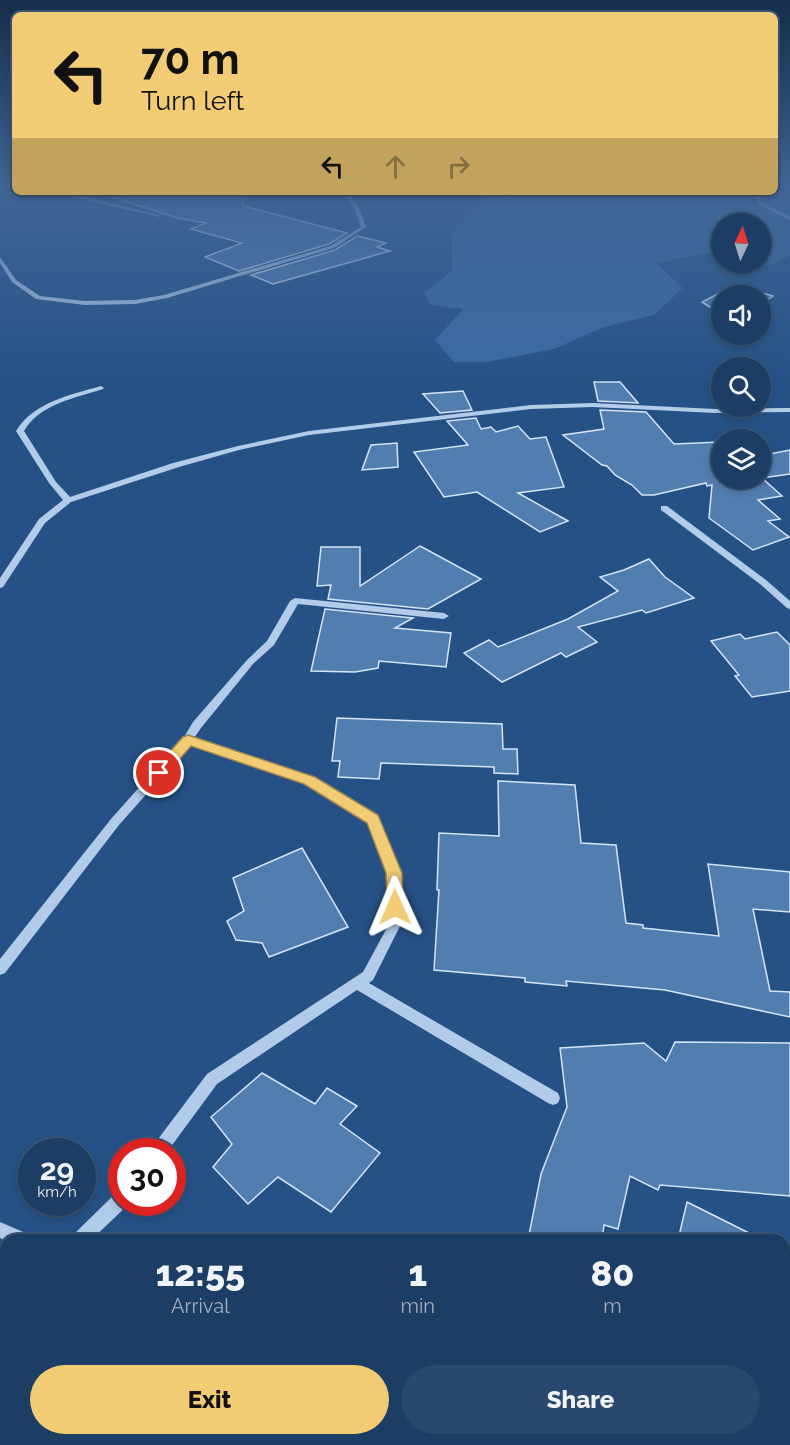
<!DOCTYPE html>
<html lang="en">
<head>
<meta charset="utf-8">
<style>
  :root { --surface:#1c3d64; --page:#29486d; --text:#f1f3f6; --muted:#a0aebf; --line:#3a5678; --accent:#f2cc75 }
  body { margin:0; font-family:Raleway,sans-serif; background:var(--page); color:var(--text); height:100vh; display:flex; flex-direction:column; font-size:22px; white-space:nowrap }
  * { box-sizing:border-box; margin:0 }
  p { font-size:20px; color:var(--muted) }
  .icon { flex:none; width:33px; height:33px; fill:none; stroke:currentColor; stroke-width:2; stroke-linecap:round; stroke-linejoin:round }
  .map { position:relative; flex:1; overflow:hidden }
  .details { position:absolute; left:0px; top:1234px; width:790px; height:212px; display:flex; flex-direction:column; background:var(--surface); border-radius:18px 18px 0 0; box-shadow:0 3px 9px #0003,0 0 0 2px var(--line) }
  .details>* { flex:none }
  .hud { position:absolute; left:12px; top:12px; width:766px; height:183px; border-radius:9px; box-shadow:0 3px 9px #0003,0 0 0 2px var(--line); background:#f2cc75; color:#111; overflow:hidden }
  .needle { width:39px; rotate:4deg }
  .fabs { position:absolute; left:711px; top:213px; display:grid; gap:12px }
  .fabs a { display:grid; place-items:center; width:60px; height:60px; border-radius:50%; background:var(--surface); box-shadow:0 3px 9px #0003,0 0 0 2px var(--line); font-size:30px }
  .speed { position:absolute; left:18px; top:1138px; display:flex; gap:12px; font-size:30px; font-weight:700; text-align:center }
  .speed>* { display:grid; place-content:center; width:78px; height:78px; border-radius:50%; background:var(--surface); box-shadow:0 3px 9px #0003,0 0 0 2px var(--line); line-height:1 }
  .speed small { font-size:15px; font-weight:400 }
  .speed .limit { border:9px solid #d22; background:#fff; color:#111 }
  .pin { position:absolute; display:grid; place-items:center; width:51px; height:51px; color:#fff; margin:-26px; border:3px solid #fff; border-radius:50%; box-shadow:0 2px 6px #0007 }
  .me { position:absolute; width:66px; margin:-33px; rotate:359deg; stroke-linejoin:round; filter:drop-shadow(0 0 4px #0008) }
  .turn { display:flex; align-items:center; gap:21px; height:126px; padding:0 30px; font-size:27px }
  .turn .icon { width:78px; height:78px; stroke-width:2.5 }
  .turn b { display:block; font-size:42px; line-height:51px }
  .lanes { display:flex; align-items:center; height:57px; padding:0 30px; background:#0003; justify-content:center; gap:30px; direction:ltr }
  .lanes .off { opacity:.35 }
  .eta { display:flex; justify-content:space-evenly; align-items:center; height:102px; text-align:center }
  .eta b { font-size:36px; font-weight:800; line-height:42px }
  .button { display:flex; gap:12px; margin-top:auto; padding:12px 30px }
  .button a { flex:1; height:69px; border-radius:36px; background:var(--accent); color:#111; font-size:24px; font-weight:800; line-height:69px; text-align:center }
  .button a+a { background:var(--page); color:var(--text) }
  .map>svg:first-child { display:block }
  .green { fill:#3a6ba3 }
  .building { fill:#527db0; stroke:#d5e4f7; stroke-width:1.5 }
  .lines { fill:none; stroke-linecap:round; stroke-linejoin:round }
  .minor { fill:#b1cbe8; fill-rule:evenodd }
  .route { fill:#f2cc75; stroke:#9d854c; stroke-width:1.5 }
</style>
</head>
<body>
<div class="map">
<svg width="790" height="1445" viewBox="0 0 790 1445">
  <rect width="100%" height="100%" fill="#265186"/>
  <path class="green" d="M776 186H790V255L772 265 759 263 760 224H722L721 256 707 253 656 263 683 288 654 315 604 327 554 349 487 362H454L435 340 463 309 431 305 424 293 452 271V232L489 192H776Z"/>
  <g class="building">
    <path d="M113 192H244L243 206 347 233 329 244 239 271 205 257 242 243 191 229 206 223 177 218 112 197Z"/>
    <path d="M357 236 386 243 377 247 390 251 273 284 251 275 335 250Z"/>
    <path d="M735 285 773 296 760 305V296H722V315L702 302Z"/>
    <path d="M594 382H620L638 403 598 401Z"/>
    <path d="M463 391 472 410 440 413 423 394Z"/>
    <path d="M600 410 646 412 674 444 720 442 722 478H760V456L790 450V474L762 478 782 496 758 500 780 519 768 521 789 537 753 550 709 518 712 485 707 486 706 483 654 495H642L632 485 615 475 607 466 602 465 563 435 604 429Z"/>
    <path d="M476 418 481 429 491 427 496 432 518 426 530 439 546 437 564 487 518 493 568 521 540 532 477 492 444 497 414 452 468 445 447 421Z"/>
    <path d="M397 443 398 467 362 470 371 445Z"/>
    <path d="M420 546 481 579 428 609 328 599 331 585 317 586 321 547H360V586Z"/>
    <path d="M649 559 665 577 694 598 646 613 642 610 578 627 597 642 566 657 561 653 502 682 464 653 489 640 498 647 568 619 618 591 600 577 624 570Z"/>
    <path d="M325 609 413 618 395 628 451 633 446 667 379 661 378 668 355 672 311 671Z"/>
    <path d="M777 632 790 645V691L752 697 735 676 739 675 711 641 740 634 745 639Z"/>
    <path d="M337 718 502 724 503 749H517L518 774 494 773V767L381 763 379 779 338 777 340 761H332Z"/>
    <path d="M498 781 575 785 581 843 616 845 626 923 643 925V928L719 936 708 864 790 872V912L753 909 770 991 790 992V1017L665 990 566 981 567 986 525 982V978L434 970 439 890H437L439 833 499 836Z"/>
    <path d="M302 848 348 927 269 957 262 943 236 940 227 921 244 911 233 878Z"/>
    <path d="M675 1042 790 1043V1196L660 1185 658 1190 630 1176 618 1229 604 1225 602 1240H528L541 1174 567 1107 560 1048 644 1043 666 1061Z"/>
    <path d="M262 1073 315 1104 327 1088 357 1106 340 1124 380 1153 331 1212 278 1177 248 1204 213 1167 232 1144 211 1117Z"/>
    <path d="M687 1202 763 1240H678Z"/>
  </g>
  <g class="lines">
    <g class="minor">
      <path d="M60 192H67L162 216 160 217 85 200Z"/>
      <path d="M342 192H347L359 208 366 227 334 248 167 298 135 304 85 305 36 299 12 282 0 263V257L16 280 40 296 85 301 135 300 164 295 330 246 361 227 354 208Z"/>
      <path d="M751 192H755L765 204 790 217V220L761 206Z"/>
      <path d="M101 386 104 388 103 389C75 398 40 404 24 431L56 482 70 497 173 463 238 446 309 431 531 405 593 403 715 409 790 408V412L715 413 593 407 531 409 309 435 239 450 179 467 71 502 45 523 3 587 0 588V578L39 519 63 500 49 483 16 431C34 402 70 395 101 386Z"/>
      <path d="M661 506H667L766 580 790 601V609L787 608 760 584 661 510Z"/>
      <path d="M295 598 444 613 449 616 444 619 298 604 274 645 253 664 201 728 194 738 314 778 377 816 400 873 401 924 373 980 369 983 558 1093 560 1098 558 1103 553 1105 548 1103 357 990 217 1084 167 1152H149L152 1147 207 1074 363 972 389 924 388 873 368 822 306 784 190 745 119 825 5 973 0 975V959L111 819 184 737 193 722 247 660 267 641 290 601Z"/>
      <path d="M122 1191V1203H128V1205L91 1240H72L74 1234 116 1193Z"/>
      <path d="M0 1222 28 1234 30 1240 6 1241 0 1238Z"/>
      <path d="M262 1440H284L286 1445H264Z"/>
    </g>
  </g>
  <linearGradient id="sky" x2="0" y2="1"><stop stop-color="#152d4a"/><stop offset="0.48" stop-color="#416595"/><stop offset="1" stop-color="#416595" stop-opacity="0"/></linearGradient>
  <rect width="790" height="389" fill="url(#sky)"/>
  <path class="route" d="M188 735 315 777 378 815 402 873 403 907 401 912 395 914 389 912 387 907 386 873 367 823 304 784 191 746 164 777H154L151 773 154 769 183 737Z"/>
</svg>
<div class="fabs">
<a><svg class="needle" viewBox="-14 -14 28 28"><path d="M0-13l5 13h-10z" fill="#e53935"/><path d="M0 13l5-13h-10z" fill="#a0aebf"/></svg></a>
<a><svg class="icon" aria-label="sound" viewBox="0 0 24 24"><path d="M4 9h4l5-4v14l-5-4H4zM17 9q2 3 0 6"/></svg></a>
<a><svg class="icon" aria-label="search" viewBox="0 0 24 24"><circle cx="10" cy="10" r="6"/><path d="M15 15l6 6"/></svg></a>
<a><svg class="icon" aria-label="layers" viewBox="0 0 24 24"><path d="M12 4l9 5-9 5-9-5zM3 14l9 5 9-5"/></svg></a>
</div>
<div class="speed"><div>29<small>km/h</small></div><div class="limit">30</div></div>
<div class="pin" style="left:159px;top:773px;background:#d93025"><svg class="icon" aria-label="arrive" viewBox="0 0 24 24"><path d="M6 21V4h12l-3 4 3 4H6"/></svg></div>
<svg class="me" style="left:395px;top:907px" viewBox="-20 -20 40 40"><path d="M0-17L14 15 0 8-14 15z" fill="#f2cc75" stroke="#fff" stroke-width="4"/></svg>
<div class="hud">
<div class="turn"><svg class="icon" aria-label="left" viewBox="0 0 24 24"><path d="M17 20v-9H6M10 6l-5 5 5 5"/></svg><div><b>70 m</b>Turn left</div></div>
<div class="lanes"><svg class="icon" aria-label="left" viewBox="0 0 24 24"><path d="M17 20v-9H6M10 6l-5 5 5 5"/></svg><svg class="icon off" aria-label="ahead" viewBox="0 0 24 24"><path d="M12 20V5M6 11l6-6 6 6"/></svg><svg class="icon off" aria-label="right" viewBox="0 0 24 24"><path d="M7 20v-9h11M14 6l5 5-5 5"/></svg></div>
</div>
<section class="details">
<div class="eta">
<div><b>12:55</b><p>Arrival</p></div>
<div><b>1</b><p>min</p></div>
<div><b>80</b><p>m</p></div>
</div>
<div class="button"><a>Exit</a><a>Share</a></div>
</section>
</div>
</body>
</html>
